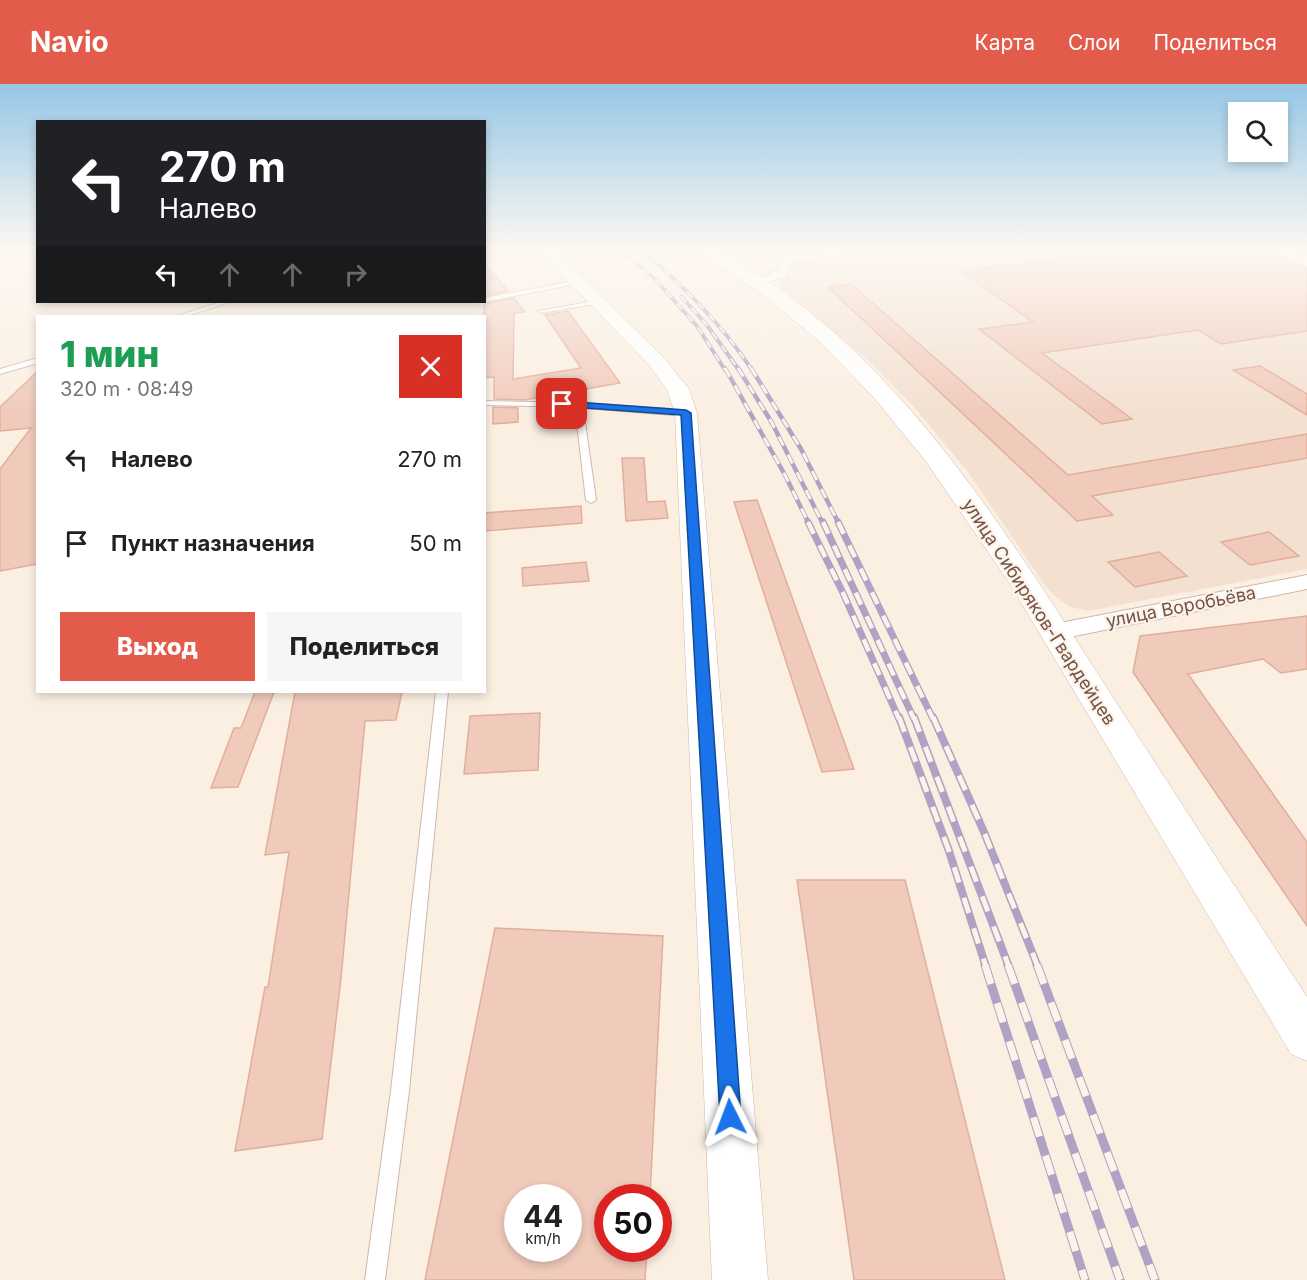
<!DOCTYPE html>
<html lang="ru">
<head>
<meta charset="utf-8">
<style>
  :root { --surface:#fff; --page:#f6f6f6; --text:#222; --muted:#767676; --accent:#e25b4b }
  body { margin:0; font-family:Inter,sans-serif; background:var(--page); color:var(--text); height:100vh; display:flex; flex-direction:column; font-size:22px; white-space:nowrap }
  * { box-sizing:border-box; margin:0 }
  p { font-size:20px; color:var(--muted) }
  .icon { flex:none; width:33px; height:33px; fill:none; stroke:currentColor; stroke-width:2; stroke-linecap:round; stroke-linejoin:round }
  .map { position:relative; flex:1; overflow:hidden }
  .panel { position:absolute; left:36px; top:231px; width:450px; height:378px; display:flex; flex-direction:column; background:var(--surface); border-radius:0px; box-shadow:0 3px 9px #0003 }
  .panel>* { flex:none }
  .guide { position:absolute; left:36px; top:36px; width:450px; height:183px; border-radius:0px; box-shadow:0 3px 9px #0003; background:#202124; color:#fff; overflow:hidden }
  .tools { position:absolute; left:1228px; top:18px; display:grid; gap:12px }
  .tools a { display:grid; place-items:center; width:60px; height:60px; border-radius:0px; background:var(--surface); box-shadow:0 3px 9px #0003; font-size:30px }
  .speed { position:absolute; left:504px; top:1100px; display:flex; gap:12px; font-size:30px; font-weight:700; text-align:center }
  .speed>* { display:grid; place-content:center; width:78px; height:78px; border-radius:50%; background:var(--surface); box-shadow:0 3px 9px #0003; line-height:1 }
  .speed small { font-size:15px; font-weight:400 }
  .speed .limit { border:9px solid #d22; background:#fff; color:#111 }
  .pin { position:absolute; display:grid; place-items:center; width:51px; height:51px; color:#fff; margin:-26px; border-radius:12px; box-shadow:0 3px 9px #0006 }
  .me { position:absolute; width:66px; margin:-33px; rotate:357deg; stroke-linejoin:round; filter:drop-shadow(0 0 4px #0008) }
  .turn { display:flex; align-items:center; gap:21px; height:126px; padding:0 24px; font-size:27px }
  .turn .icon { width:78px; height:78px; stroke-width:2.5 }
  .turn b { display:block; font-size:42px; line-height:51px }
  .lanes { display:flex; align-items:center; height:57px; padding:0 24px; background:#0003; justify-content:center; gap:30px; direction:ltr }
  .lanes .off { opacity:.35 }
  .round { display:grid; place-items:center; flex:none; width:63px; height:63px; border-radius:0px; background:var(--page) }
  .headline { display:flex; align-items:center; justify-content:space-between; height:102px; padding:0 24px }
  h1 { font-size:36px; font-weight:800; line-height:45px; color:#1e9e55 }
  .button { display:flex; gap:12px; margin-top:auto; padding:12px 24px }
  .button a { flex:1; height:69px; border-radius:0px; background:var(--accent); color:#fff; font-size:24px; font-weight:800; line-height:69px; text-align:center }
  .button a+a { background:var(--page); color:var(--text) }
  ul { padding:0; list-style:none }
  li { display:flex; align-items:center; gap:18px; height:84px; padding:0 24px }
  li div { flex:1 }
  li b { display:block; font-size:22px }
  li em { font-style:normal }
  header { display:flex; align-items:center; gap:36px; box-sizing:border-box; height:84px; padding:0 30px; background:var(--accent); color:#fff }
  header strong { font-size:28px }
  nav { display:flex; gap:33px; margin-inline-start:auto; font-size:21px }
  .map>svg:first-child { display:block }
  .residential { fill:#f3e0d1 }
  .building { fill:#f0cabb; stroke:#e2ae9c; stroke-width:1.5; fill-rule:evenodd }
  .lines { fill:none; stroke-linecap:round; stroke-linejoin:round }
  .lane-casing { stroke:#ceb7ac; stroke-width:2 }
  .street-casing { stroke:#ceb7ac; stroke-width:2 }
  .secondary-casing { stroke:#d1b7aa; stroke-width:1 }
  .lane { fill:#fff; fill-rule:evenodd }
  .street { fill:#fff; fill-rule:evenodd }
  .secondary { fill:#fff; fill-rule:evenodd }
  .rail-far4-casing { stroke:#b0a2c4; stroke-width:4 }
  .rail-far3-casing { stroke:#b0a2c4; stroke-width:4.5 }
  .rail-far2-casing { stroke:#b0a2c4; stroke-width:7 }
  .rail-far1-casing { stroke:#b0a2c4; stroke-width:8 }
  .rail-casing { stroke:#b0a2c4; stroke-width:9 }
  .rail-far4 { stroke:#fef3e8; stroke-width:2; stroke-dasharray:8; stroke-linecap:butt }
  .rail-far3 { stroke:#fef3e8; stroke-width:3; stroke-dasharray:10; stroke-linecap:butt }
  .rail-far2 { stroke:#fef3e8; stroke-width:4.5; stroke-dasharray:13; stroke-linecap:butt }
  .rail-far1 { stroke:#fef3e8; stroke-width:5; stroke-dasharray:16; stroke-linecap:butt }
  .rail { stroke:#fef3e8; stroke-width:7; stroke-dasharray:20; stroke-linecap:butt }
  .route { fill:#1a73e8; stroke:#114b97; stroke-width:1.5 }
  .labels { text-anchor:middle; stroke-width:4.5; stroke-linejoin:round; paint-order:stroke }
  .street-label { font-size:18px; fill:#72534a; stroke:#fef3e8 }
</style>
</head>
<body>
<header>
<strong>Navio</strong>
<nav><a>Карта</a><a>Слои</a><a>Поделиться</a></nav>
</header>
<div class="map">
<svg width="1307" height="1196" viewBox="0 0 1307 1196">
  <rect width="100%" height="100%" fill="#fbefe2"/>
  <path class="residential" d="M906 164H1268L1307 182V485L1088 527 1071 523 1056 513 1046 503 968 388 914 323 870 278 780 203V198L793 190 795 186 792 181 797 177Z"/>
  <g class="building">
    <path d="M1156 164H1269L1272 170 1307 184V247L1221 260 1198 246 1042 269 1132 335 1102 340 979 245 1033 238 961 187Z"/>
    <path d="M484 179 508 207 484 212Z"/>
    <path d="M851 200 1068 391 1307 350V374L1092 412 1113 431 1077 437 828 203Z"/>
    <path d="M514 214 525 228 514 229 513 295 581 284 545 231 568 227 620 299 525 316 494 315V293L484 294V220Z"/>
    <path d="M1260 282 1307 310V331L1233 286Z"/>
    <path d="M38 287V480L0 487V385L31 344 0 347V323Z"/>
    <path d="M493 323 518 324V338L493 340Z"/>
    <path d="M622 374H644L647 418 665 417 668 434 626 437Z"/>
    <path d="M757 416 854 685 822 688 734 418Z"/>
    <path d="M581 422 582 439 484 447V429Z"/>
    <path d="M1269 448 1299 472 1250 481 1221 458Z"/>
    <path d="M1159 468 1187 492 1135 503 1108 478Z"/>
    <path d="M586 478 589 497 523 502 522 484Z"/>
    <path d="M1307 532V585L1281 589 1263 575 1188 590 1307 758V842L1133 588 1140 552Z"/>
    <path d="M255 608H274L238 703 211 704 234 644H241Z"/>
    <path d="M295 608H402L396 636 365 637 341 894 322 1055 235 1067 265 903H268L289 768 265 771Z"/>
    <path d="M540 629 538 686 464 690 470 632Z"/>
    <path d="M797 796H905L1005 1196H854Z"/>
    <path d="M495 844 663 852 650 1113H608V1164H647L645 1196H425ZM518 1113H568V1164H518Z"/>
  </g>
  <g class="lines">
    <defs>
      <g id="lane">
        <path d="M773 164H779L790 174 785 175Z"/>
        <path d="M2 170 38 171V175L4 173Z"/>
        <path d="M579 196 582 198 581 199 484 218H482H484V214Z"/>
        <path d="M600 216 602 217V219L541 229 538 227Z"/>
        <path d="M221 218H230L187 232H177Z"/>
        <path d="M38 274V279L0 290V285Z"/>
        <path d="M484 317 579 319 686 326 690 329 686 332 583 324 596 416 591 419 586 416 575 323 484 321Z"/>
        <path d="M436 608H448L409 1007 385 1196H365L391 1007Z"/>
      </g>
      <g id="street">
        <path d="M0 164H8L0 169Z"/>
        <path d="M848 164H888L882 168 793 177 787 192 759 202 752 198 777 186 783 171Z"/>
        <path d="M1307 491V505L1055 556 1047 553 1044 548 1047 543 1055 540Z"/>
      </g>
      <g id="secondary">
        <path d="M536 164H553L664 274 689 305 697 329 768 1196H712L675 329 667 306 650 282Z"/>
        <path d="M694 164C699 164 708 162 713 164 725 167 744 183 756 190 905 282 1012 457 1105 601 1172 705 1239 809 1307 913V977L1291 970 1010 500 925 376 875 315 821 259 761 209Z"/>
        <path d="M1271 164H1292L1307 171V182L1273 168Z"/>
      </g>
    </defs>
    <use href="#lane" class="lane-casing"/>
    <use href="#street" class="street-casing"/>
    <use href="#secondary" class="secondary-casing"/>
    <use href="#lane" class="lane"/>
    <use href="#street" class="street"/>
    <use href="#secondary" class="secondary"/>
    <defs>
      <g id="rail-far4">
        <path d="M619 164 655 195 697 242 725 286"/>
        <path d="M640 164C682 201 721 239 752 286"/>
        <path d="M681 212 706 240 739 286"/>
      </g>
      <g id="rail-far3">
        <path d="M725 284 785 391 809 440"/>
        <path d="M738 284 772 339 823 440"/>
        <path d="M751 284 801 365 839 440"/>
      </g>
      <g id="rail-far2">
        <path d="M808 438 843 509 899 635"/>
        <path d="M823 438 914 635"/>
        <path d="M838 438 933 635"/>
      </g>
      <g id="rail-far1">
        <path d="M899 633 949 767 986 883"/>
        <path d="M914 633 1009 883"/>
        <path d="M933 633 984 748 1038 883"/>
      </g>
      <g id="rail">
        <path d="M985 881 1085 1196"/>
        <path d="M1008 881 1120 1196"/>
        <path d="M1037 881 1155 1196"/>
      </g>
    </defs>
    <use href="#rail-far4" class="rail-far4-casing"/>
    <use href="#rail-far3" class="rail-far3-casing"/>
    <use href="#rail-far2" class="rail-far2-casing"/>
    <use href="#rail-far1" class="rail-far1-casing"/>
    <use href="#rail" class="rail-casing"/>
    <use href="#rail-far4" class="rail-far4"/>
    <use href="#rail-far3" class="rail-far3"/>
    <use href="#rail-far2" class="rail-far2"/>
    <use href="#rail-far1" class="rail-far1"/>
    <use href="#rail" class="rail"/>
  </g>
  <linearGradient id="sky" x2="0" y2="1"><stop stop-color="#95c7e6"/><stop offset="0.5" stop-color="#fdf8f2"/><stop offset="1" stop-color="#fdf8f2" stop-opacity="0"/></linearGradient>
  <rect width="1307" height="331" fill="url(#sky)"/>
  <path class="route" d="M562 317 686 326 691 329 741 1033 738 1040 730 1043 723 1040 720 1033 681 331 558 322 557 320Z"/>
  <g class="labels">
    <g class="street-label">
      <text transform="translate(1181 523) rotate(-11)" y="6">улица Воробьёва</text>
      <text transform="translate(1039 528) rotate(57)" y="6">улица Сибиряков-Гвардейцев</text>
    </g>
  </g>
</svg>
<div class="tools">
<a><svg class="icon" aria-label="search" viewBox="0 0 24 24"><circle cx="10" cy="10" r="6"/><path d="M15 15l6 6"/></svg></a>
</div>
<div class="speed"><div>44<small>km/h</small></div><div class="limit">50</div></div>
<div class="pin" style="left:562px;top:320px;background:#d93025"><svg class="icon" aria-label="arrive" viewBox="0 0 24 24"><path d="M6 21V4h12l-3 4 3 4H6"/></svg></div>
<svg class="me" style="left:730px;top:1033px" viewBox="-20 -20 40 40"><path d="M0-17L14 15 0 8-14 15z" fill="#1a73e8" stroke="#fff" stroke-width="4"/></svg>
<div class="guide">
<div class="turn"><svg class="icon" aria-label="left" viewBox="0 0 24 24"><path d="M17 20v-9H6M10 6l-5 5 5 5"/></svg><div><b>270 m</b>Налево</div></div>
<div class="lanes"><svg class="icon" aria-label="left" viewBox="0 0 24 24"><path d="M17 20v-9H6M10 6l-5 5 5 5"/></svg><svg class="icon off" aria-label="ahead" viewBox="0 0 24 24"><path d="M12 20V5M6 11l6-6 6 6"/></svg><svg class="icon off" aria-label="ahead" viewBox="0 0 24 24"><path d="M12 20V5M6 11l6-6 6 6"/></svg><svg class="icon off" aria-label="right" viewBox="0 0 24 24"><path d="M7 20v-9h11M14 6l5 5-5 5"/></svg></div>
</div>
<section class="panel">
<div class="headline"><div><h1>1 мин</h1><p>320 m · 08:49</p></div><a class="round" style="background:#d93025;color:#fff"><svg class="icon" aria-label="close" viewBox="0 0 24 24"><path d="M6 6l12 12M18 6L6 18"/></svg></a></div>
<ul>
<li><svg class="icon" aria-label="left" viewBox="0 0 24 24"><path d="M17 20v-9H6M10 6l-5 5 5 5"/></svg><div><b>Налево</b></div><em>270 m</em></li>
<li><svg class="icon" aria-label="arrive" viewBox="0 0 24 24"><path d="M6 21V4h12l-3 4 3 4H6"/></svg><div><b>Пункт назначения</b></div><em>50 m</em></li>
</ul>
<div class="button"><a>Выход</a><a>Поделиться</a></div>
</section>
</div>
</body>
</html>
